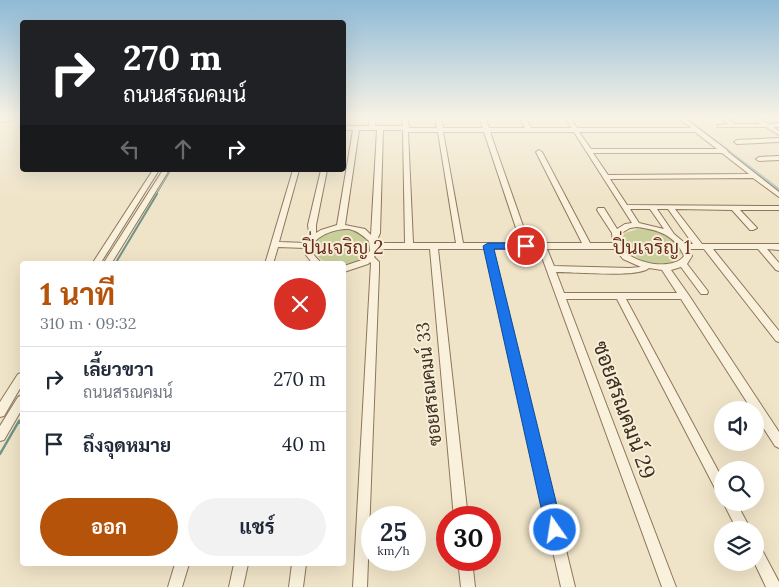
<!DOCTYPE html>
<html lang="th">
<head>
<meta charset="utf-8">
<style>
  :root { --surface:#fff; --page:#f2f2f3; --text:#1f2937; --muted:#747a83; --line:#e0e1e3; --accent:#b45309 }
  body { margin:0; font-family:Lora,Sarabun,serif; background:var(--page); color:var(--text); height:100vh; display:flex; flex-direction:column; font-size:19px; white-space:nowrap }
  * { box-sizing:border-box; margin:0 }
  p { font-size:16px; color:var(--muted) }
  .icon { flex:none; width:28px; height:28px; fill:none; stroke:currentColor; stroke-width:2; stroke-linecap:round; stroke-linejoin:round }
  .map { position:relative; flex:1; overflow:hidden }
  .panel { position:absolute; left:20px; top:261px; width:326px; height:305px; display:flex; flex-direction:column; background:var(--surface); border-radius:5px; box-shadow:0 5px 20px #0002 }
  .panel>* { flex:none }
  .top-card { position:absolute; left:20px; top:20px; width:326px; height:152px; border-radius:5px; box-shadow:0 5px 20px #0002; background:#202124; color:#fff; overflow:hidden }
  .tools { position:absolute; left:714px; top:401px; display:grid; gap:10px }
  .tools a { display:grid; place-items:center; width:50px; height:50px; border-radius:50%; background:var(--surface); box-shadow:0 5px 20px #0002; font-size:25px }
  .speed { position:absolute; left:361px; top:506px; display:flex; gap:10px; font-size:25px; font-weight:700; text-align:center }
  .speed>* { display:grid; place-content:center; width:65px; height:65px; border-radius:50%; background:var(--surface); box-shadow:0 5px 20px #0002; line-height:1 }
  .speed small { font-size:12px; font-weight:400 }
  .speed .limit { border:8px solid #d22; background:#fff; color:#111 }
  .pin { position:absolute; display:grid; place-items:center; width:42px; height:42px; color:#fff; margin:-21px; border:2px solid #fff; border-radius:50%; box-shadow:0 1px 5px #0007 }
  .me { position:absolute; width:55px; margin:-28px; rotate:347deg; stroke-linejoin:round; filter:drop-shadow(0 0 4px #0008) }
  .turn { display:flex; align-items:center; gap:18px; height:105px; padding:0 20px; font-size:22px }
  .turn .icon { width:65px; height:65px; stroke-width:2.5 }
  .turn b { display:block; font-size:35px; line-height:42px }
  .lanes { display:flex; align-items:center; height:48px; padding:0 20px; background:#0003; justify-content:center; gap:25px; direction:ltr }
  .lanes .off { opacity:.35 }
  .round { display:grid; place-items:center; flex:none; width:52px; height:52px; border-radius:26px; background:var(--page) }
  .overview { display:flex; align-items:center; justify-content:space-between; height:85px; padding:0 20px }
  h1 { font-size:30px; font-weight:700; line-height:38px; color:var(--accent) }
  .cta { display:flex; gap:10px; margin-top:auto; padding:10px 20px }
  .cta a { flex:1; height:58px; border-radius:30px; background:var(--accent); color:#fff; font-size:20px; font-weight:700; line-height:58px; text-align:center }
  .cta a+a { background:var(--page); color:var(--text) }
  ul { padding:0; list-style:none }
  li { display:flex; align-items:center; gap:15px; height:65px; padding:0 20px; border-top:1px solid var(--line) }
  li div { flex:1 }
  li b { display:block; font-size:19px }
  li em { font-style:normal }
  .map>svg:first-child { display:block }
  .green { fill:#c9cf9b }
  .lines { fill:none; stroke-linecap:round; stroke-linejoin:round }
  .stream-far2 { stroke:#6f938a; stroke-width:1 }
  .stream-far1 { stroke:#6f938a; stroke-width:2 }
  .stream { stroke:#6f938a; stroke-width:2.5 }
  .canal { fill:#a9c4bc; fill-rule:evenodd }
  .minor-casing { stroke:#8d765c; stroke-width:2 }
  .minor { fill:#faf1dc; fill-rule:evenodd }
  .route { fill:#1a73e8; stroke:#114b97 }
  .labels { text-anchor:middle; stroke-width:4; stroke-linejoin:round; paint-order:stroke }
  .street-label { font-size:18px; fill:#3d2e20; stroke:#f7eed8 }
  .neighbourhood-label { font-size:19px; fill:#6b2e1e; stroke:#f7eed8 }
  .near-street-label { font-size:21px; fill:#3d2e20; stroke:#f7eed8 }
</style>
</head>
<body>
<div class="map">
<svg width="779" height="587" viewBox="0 0 779 587">
  <rect width="100%" height="100%" fill="#f0e4c8"/>
  <g class="green">
    <path d="M343 228C386 231 371 267 345 265 343 265 341 264 338 264 328 264 322 262 315 253L316 241 327 232Z"/>
    <path d="M638 229C655 230 674 235 681 252 677 277 623 261 622 237L625 233Z"/>
  </g>
  <g class="lines">
    <path class="stream-far2" d="M156 195 171 170"/>
    <g class="stream-far1">
      <path d="M115 264 157 194"/>
      <path d="M19 423 22 417"/>
    </g>
    <path class="stream" d="M0 454 19 421"/>
    <path class="canal" d="M681 117H686L779 188V193Z"/>
    <defs>
      <g id="minor">
        <path d="M11 117H22V118L0 122V118Z"/>
        <path d="M370 117H376L375 126H403L402 117H408L409 128H437L435 117H441L443 128H483L479 117H485L489 128H525L519 117H525L531 128H572L564 117H570L577 128H691L677 117H683L727 150 728 152 779 192V197L753 178 610 179 627 205 779 206V210H740L757 228 753 230H750L732 210 675 209 702 244H779V250L767 249 779 263V271L776 270 758 249H713L779 331V342L776 341 704 249H688L692 256 687 264 707 290 708 292 707 294H701L681 267 671 270 688 294 779 432V448L775 446 755 415V410H752L681 299H626L722 478V496L718 494 617 299H566L676 587H662L539 249H493L575 587H561L485 249H438L468 518H454L430 249H378V252L374 257 379 262V271L367 587H353L371 263 370 262 368 264 344 272V266L362 260 370 251 369 241C363 236 358 231 349 229 337 228 305 237 314 255 316 258 320 261 322 264H313L306 255 305 248 278 247 273 264H265L293 170H299L279 242 307 243 310 239 308 225 321 170H327L316 225V233L321 230 337 225 353 130H344V126H369ZM359 130H377L371 235 365 229 345 225ZM383 130H403L405 243H377V240L380 233ZM408 132H438L456 243H413ZM443 132H484L521 243H463ZM490 132H574L632 223 625 224 617 229 604 208H598L597 210 612 233 613 243H590L542 152 539 150 536 152 582 243H529ZM579 132H695L717 149H591ZM593 153H722L749 174 608 175ZM630 209H650L664 229 639 223ZM657 209H668L693 244H686L674 234ZM637 227C659 230 675 235 684 256 673 272 628 263 621 246 620 243 620 237 620 234L630 228ZM547 249H615L623 259 641 267 629 268 554 266ZM649 268 662 270 677 293H564L556 272C573 272 639 278 649 268Z"/>
        <path d="M719 117H725L735 124H761L751 117H757L768 124 779 123V127H773L779 131V135L766 127H718V125L728 124Z"/>
        <path d="M779 138V142L737 144 734 142 737 140Z"/>
        <path d="M779 156V160L759 161 756 159 759 157Z"/>
        <path d="M153 170H159L100 264H92Z"/>
        <path d="M163 170H169L111 264H103Z"/>
        <path d="M22 373V385L4 416 0 417V402L18 374Z"/>
        <path d="M22 395V409L4 440 0 441V426L18 397Z"/>
        <path d="M723 502H736L751 530H737Z"/>
        <path d="M755 544 760 546 779 582V587H766L754 562H755Z"/>
        <path d="M458 560H472L475 587H461Z"/>
        <path d="M175 564H189L182 587H168Z"/>
        <path d="M234 564H248L243 587H229Z"/>
        <path d="M292 564H306L303 587H289Z"/>
      </g>
    </defs>
    <use href="#minor" class="minor-casing"/>
    <use href="#minor" class="minor"/>
  </g>
  <linearGradient id="sky" x2="0" y2="1"><stop stop-color="#8fbad6"/><stop offset="0.59" stop-color="#f8f3e6"/><stop offset="1" stop-color="#f8f3e6" stop-opacity="0"/></linearGradient>
  <rect width="779" height="199" fill="url(#sky)"/>
  <path class="route" d="M488 243H526L531 246 526 249H494L563 530 561 536 555 539 549 536 546 530 483 246Z"/>
  <g class="labels">
    <g class="street-label">
      <text transform="translate(429 384) rotate(-96)" y="6">ซอยสรณคมน์ 33</text>
    </g>
    <g class="neighbourhood-label">
      <text x="343" y="254">ปิ่นเจริญ 2</text>
      <text x="652" y="254">ปิ่นเจริญ 1</text>
    </g>
    <g class="near-street-label">
      <text transform="translate(624 410) rotate(70)" y="7">ซอยสรณคมน์ 29</text>
    </g>
  </g>
</svg>
<div class="tools">
<a><svg class="icon" aria-label="sound" viewBox="0 0 24 24"><path d="M4 9h4l5-4v14l-5-4H4zM17 9q2 3 0 6"/></svg></a>
<a><svg class="icon" aria-label="search" viewBox="0 0 24 24"><circle cx="10" cy="10" r="6"/><path d="M15 15l6 6"/></svg></a>
<a><svg class="icon" aria-label="layers" viewBox="0 0 24 24"><path d="M12 4l9 5-9 5-9-5zM3 14l9 5 9-5"/></svg></a>
</div>
<div class="speed"><div>25<small>km/h</small></div><div class="limit">30</div></div>
<div class="pin" style="left:526px;top:246px;background:#d93025"><svg class="icon" aria-label="arrive" viewBox="0 0 24 24"><path d="M6 21V4h12l-3 4 3 4H6"/></svg></div>
<svg class="me" style="left:555px;top:530px" viewBox="-20 -20 40 40"><circle r="17" fill="#1a73e8" stroke="#fff" stroke-width="3"/><path d="M0-11L8 9 0 5-8 9z" fill="#fff"/></svg>
<div class="top-card">
<div class="turn"><svg class="icon" aria-label="right" viewBox="0 0 24 24"><path d="M7 20v-9h11M14 6l5 5-5 5"/></svg><div><b>270 m</b>ถนนสรณคมน์</div></div>
<div class="lanes"><svg class="icon off" aria-label="left" viewBox="0 0 24 24"><path d="M17 20v-9H6M10 6l-5 5 5 5"/></svg><svg class="icon off" aria-label="ahead" viewBox="0 0 24 24"><path d="M12 20V5M6 11l6-6 6 6"/></svg><svg class="icon" aria-label="right" viewBox="0 0 24 24"><path d="M7 20v-9h11M14 6l5 5-5 5"/></svg></div>
</div>
<section class="panel">
<div class="overview"><div><h1>1 นาที</h1><p>310 m · 09:32</p></div><a class="round" style="background:#d93025;color:#fff"><svg class="icon" aria-label="close" viewBox="0 0 24 24"><path d="M6 6l12 12M18 6L6 18"/></svg></a></div>
<ul>
<li><svg class="icon" aria-label="right" viewBox="0 0 24 24"><path d="M7 20v-9h11M14 6l5 5-5 5"/></svg><div><b>เลี้ยวขวา</b><p>ถนนสรณคมน์</p></div><em>270 m</em></li>
<li><svg class="icon" aria-label="arrive" viewBox="0 0 24 24"><path d="M6 21V4h12l-3 4 3 4H6"/></svg><div><b>ถึงจุดหมาย</b></div><em>40 m</em></li>
</ul>
<div class="cta"><a>ออก</a><a>แชร์</a></div>
</section>
</div>
</body>
</html>
